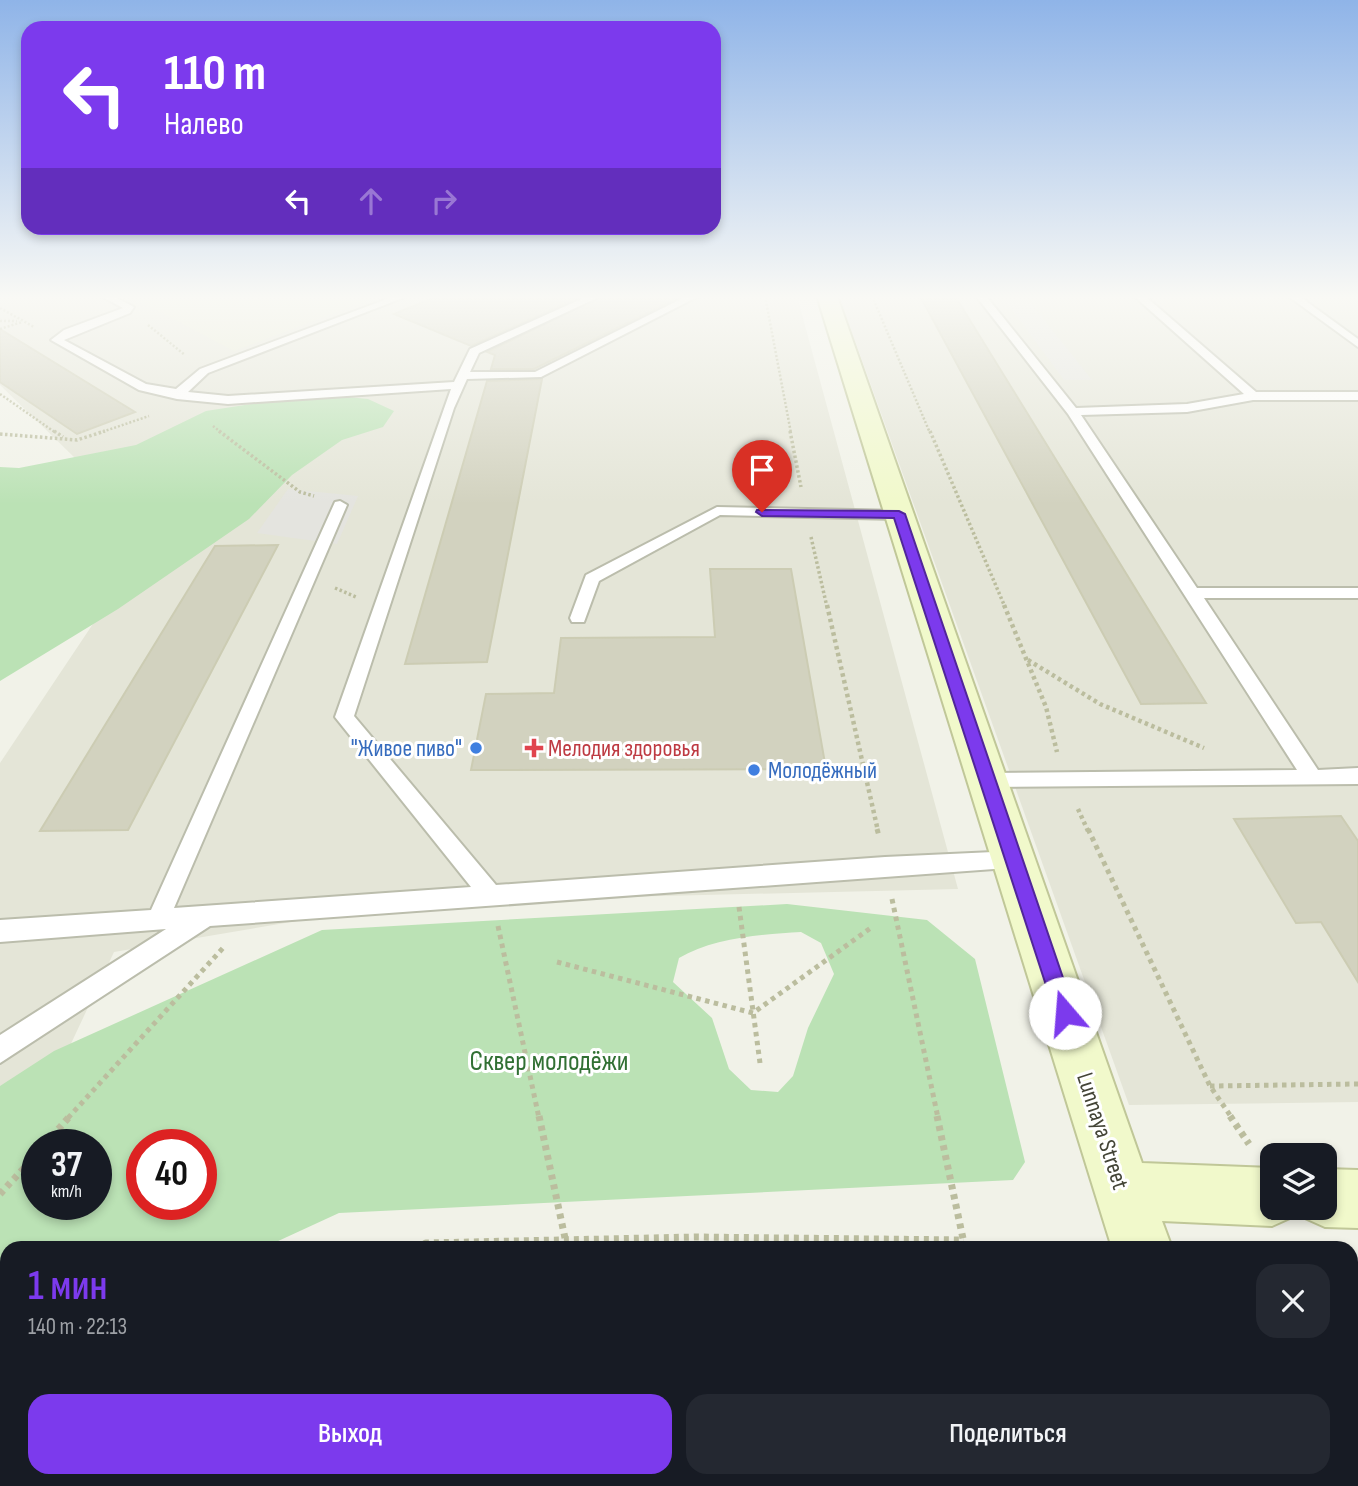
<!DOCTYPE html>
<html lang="ru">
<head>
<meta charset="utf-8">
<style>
  :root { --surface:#171b24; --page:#242831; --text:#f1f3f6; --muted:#9ea1a6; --accent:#7c3aed }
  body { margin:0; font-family:"Sofia Sans Condensed",sans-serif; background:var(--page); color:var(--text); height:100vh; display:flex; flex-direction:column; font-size:26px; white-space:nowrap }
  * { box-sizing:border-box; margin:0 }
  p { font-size:23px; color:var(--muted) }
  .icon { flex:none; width:38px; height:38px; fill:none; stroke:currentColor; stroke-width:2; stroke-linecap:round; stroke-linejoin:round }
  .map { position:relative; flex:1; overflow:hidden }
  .panel { position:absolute; left:0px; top:1241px; width:1358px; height:247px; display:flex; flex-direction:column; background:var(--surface); border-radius:21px 21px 0 0; box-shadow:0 4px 10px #0003 }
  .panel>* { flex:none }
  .top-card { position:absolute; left:21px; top:21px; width:700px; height:214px; border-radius:21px; box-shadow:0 4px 10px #0003; background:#7c3aed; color:#fff; overflow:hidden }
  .controls { position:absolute; left:1260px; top:1143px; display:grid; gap:14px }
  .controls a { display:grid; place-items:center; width:77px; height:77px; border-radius:14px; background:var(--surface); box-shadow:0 4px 10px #0003; font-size:35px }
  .speed { position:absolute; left:21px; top:1129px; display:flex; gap:14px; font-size:35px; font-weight:700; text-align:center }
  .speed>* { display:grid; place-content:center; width:91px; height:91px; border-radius:50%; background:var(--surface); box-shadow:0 4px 10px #0003; line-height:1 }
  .speed small { font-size:18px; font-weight:400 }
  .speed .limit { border:10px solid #d22; background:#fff; color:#111 }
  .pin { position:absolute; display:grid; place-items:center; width:60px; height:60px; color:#fff; margin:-72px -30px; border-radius:50% 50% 50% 0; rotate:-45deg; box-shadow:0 0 7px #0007 }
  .pin .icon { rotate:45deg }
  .me { position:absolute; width:77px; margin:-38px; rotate:342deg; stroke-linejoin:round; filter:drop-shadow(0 0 5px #0008) }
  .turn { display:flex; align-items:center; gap:24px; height:147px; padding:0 28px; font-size:32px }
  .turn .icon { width:91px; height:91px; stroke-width:2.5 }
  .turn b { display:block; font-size:49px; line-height:60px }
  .lanes { display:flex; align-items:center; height:66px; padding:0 28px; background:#0003; justify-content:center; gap:35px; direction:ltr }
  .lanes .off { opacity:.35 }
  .round { display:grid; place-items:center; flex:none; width:74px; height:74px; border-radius:21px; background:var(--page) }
  .summary { display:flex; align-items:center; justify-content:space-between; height:119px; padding:0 28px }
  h1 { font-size:42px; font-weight:600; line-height:52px; color:var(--accent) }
  .button { display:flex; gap:14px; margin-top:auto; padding:14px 28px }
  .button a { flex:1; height:80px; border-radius:21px; background:var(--accent); color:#fff; font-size:28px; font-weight:600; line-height:80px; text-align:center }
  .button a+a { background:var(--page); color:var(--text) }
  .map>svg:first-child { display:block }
  .residential { fill:#e4e5d7 }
  .education { fill:#e7ead3 }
  .green { fill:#bbe2b5; fill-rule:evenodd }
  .parking { fill:#e4e4df }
  .building { fill:#d2d2bf; stroke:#ccccb3; stroke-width:2 }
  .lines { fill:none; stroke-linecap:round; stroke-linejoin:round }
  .lane-casing { stroke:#bbbdac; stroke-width:4 }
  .secondary-casing { stroke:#c0c798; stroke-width:4 }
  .path-far4 { stroke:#bbbd9e; stroke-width:2.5; stroke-dasharray:2 2; stroke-linecap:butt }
  .path-far3 { stroke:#bbbd9e; stroke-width:3.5; stroke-dasharray:2.5 2.5; stroke-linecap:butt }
  .path-far2 { stroke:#bbbd9e; stroke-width:4.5; stroke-dasharray:3.5 3.5; stroke-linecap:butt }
  .path-far1 { stroke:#bbbd9e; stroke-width:5; stroke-dasharray:4.5 4.5; stroke-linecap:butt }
  .path { stroke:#bbbd9e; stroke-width:7; stroke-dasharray:5 5; stroke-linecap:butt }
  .lane { fill:#fff; fill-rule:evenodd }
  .secondary { fill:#f1f9cb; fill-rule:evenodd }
  .route { fill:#7c3aed; stroke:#51269a; stroke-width:2 }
  .shop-dot { fill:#3f7fe0; stroke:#fff; stroke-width:2.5 }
  .health-dot { fill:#e0444e; stroke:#fff; stroke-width:2.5 }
  .labels { text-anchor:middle; stroke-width:6; stroke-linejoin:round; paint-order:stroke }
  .shop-label { font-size:24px; fill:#366cbe; stroke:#fff; text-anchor:end }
  .health-label { font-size:24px; fill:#be3a42; stroke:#fff; text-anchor:start }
  .street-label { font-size:24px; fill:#444537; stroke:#fff }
  .near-park-label { font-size:28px; fill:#317033; stroke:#fff }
</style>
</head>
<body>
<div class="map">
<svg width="1358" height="1486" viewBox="0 0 1358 1486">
  <rect width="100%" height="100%" fill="#f1f2e8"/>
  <g class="residential">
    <path d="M0 296H797L958 889 409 902 114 952 0 1195V763L153 534 0 385Z"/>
    <path d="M839 296H1358V1102L1129 1105Z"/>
  </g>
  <path class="education" d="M130 296H379L234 351Z"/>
  <g class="green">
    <path d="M317 394 368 399 394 411 383 427 342 440 292 475 249 519 118 609 0 681V467L19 468 136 445 206 411Z"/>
    <path d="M787 904 927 920 975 959 1025 1162 1013 1180 339 1213 276 1242 272 1248H7V1480L195 1481 194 1486H0V1086L54 1051 322 930ZM801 932 821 943 834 974 808 1028 793 1076 778 1092 751 1090 729 1069 712 1018 673 982 679 958C712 938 763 934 801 932ZM96 1144V1204H37V1144ZM142 1144H201V1204H142Z"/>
    <path d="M1351 1306 1358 1313V1486H1309L1308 1481 1351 1480Z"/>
    <path d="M986 1480 987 1486H844L843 1481Z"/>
    <path d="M1029 1481H1129L1130 1486H1030Z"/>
  </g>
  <g class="parking">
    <path d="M1002 296H1025L1092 380H1064Z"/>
    <path d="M288 489 358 496 337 544 257 533Z"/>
  </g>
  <g class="building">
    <path d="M438 296H582L471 346 394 314Z"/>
    <path d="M603 296H682L534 369H491L495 355 487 352Z"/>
    <path d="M920 296H955L1206 703 1141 704Z"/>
    <path d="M0 329 135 412 77 434 0 382Z"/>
    <path d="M542 379 487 662 405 664 487 381Z"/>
    <path d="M278 545 128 830 40 831 215 546Z"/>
    <path d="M710 569H791L826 769 471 770 486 694 554 693 561 638 715 637Z"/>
    <path d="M1341 816 1358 841V982L1321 922 1296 923 1234 819Z"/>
  </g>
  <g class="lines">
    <defs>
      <g id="lane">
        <path d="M101 296H113L134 307 130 313 64 340 146 384 176 389 200 369 395 296H408L208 373 188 392 228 396 454 382 470 349 588 296H601L479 353 470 372H535L687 296H699L541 377 467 379 454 408 354 716 496 885 885 857 1015 851 1023 853 1026 860 1023 867 210 926 0 1063V1035L166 929 0 942V920L151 910 335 502 340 501 347 505 174 908 471 887 335 717 451 389 228 404 177 399 139 390 51 340 64 330 123 308Z"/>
        <path d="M976 296H986L1076 408 1187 404 1244 394 1134 296H1145L1256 392H1358V400H1253L1187 412 1081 415 1197 588H1358V598H1204L1318 770 1358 768V784L982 787 979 781 982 775 989 773 1297 770 1068 414Z"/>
        <path d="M1288 296H1299L1358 339V347Z"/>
        <path d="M717 507 899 511 906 515 899 519 720 515 599 581 584 622H572L570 618 586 575Z"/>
      </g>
      <g id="secondary">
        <path d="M817 296H837L1142 1163 1272 1168V1208H1296L1292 1217 1272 1226 1162 1221 1172 1248H1112Z"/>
        <path d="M1325 1169 1358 1170V1228L1325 1227 1305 1218 1300 1208H1325Z"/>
        <path d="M1189 1480H1258L1260 1486H1190Z"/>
      </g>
    </defs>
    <use href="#lane" class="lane-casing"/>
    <use href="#secondary" class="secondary-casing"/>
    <g class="path-far4">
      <path d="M765 296 791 433"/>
      <path d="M872 296 930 433"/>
      <path d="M0 308 34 327"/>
      <path d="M0 321H17"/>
      <path d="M148 325 185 355"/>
      <path d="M0 329 22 322"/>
      <path d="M0 394 56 433"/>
      <path d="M213 426 222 433"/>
      <path d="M99 433 149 416"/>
    </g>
    <g class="path-far3">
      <path d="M54 431 63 437"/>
      <path d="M219 431 300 492 314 496"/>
      <path d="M790 431 801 487"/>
      <path d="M930 431 1005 607"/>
      <path d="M0 434 77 440 105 431"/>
      <path d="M811 537 827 607"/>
      <path d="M335 588 356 597"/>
    </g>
    <g class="path-far2">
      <path d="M827 605 878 831"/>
      <path d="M1004 605 1046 707 1057 752"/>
      <path d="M1028 660 1100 704 1204 748"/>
      <path d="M1078 809 1088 831"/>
    </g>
    <g class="path-far1">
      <path d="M877 829 879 836"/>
      <path d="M1088 829 1210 1086 1232 1118"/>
      <path d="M892 899 938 1118"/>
      <path d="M739 907 760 1063"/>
      <path d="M498 926 539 1118"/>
      <path d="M557 962 753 1013 872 927"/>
      <path d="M1210 1086 1358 1084"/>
      <path d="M68 1118 223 948"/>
    </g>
    <g class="path">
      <path d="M539 1116 565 1238"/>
      <path d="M937 1116 965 1248"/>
      <path d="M1230 1116 1249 1144"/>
      <path d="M45 1144 70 1116"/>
      <path d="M0 1194 37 1154"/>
      <path d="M415 1248 426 1243 695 1237 964 1240"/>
      <path d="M1351 1306 1358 1313"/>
      <path d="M1351 1356 1358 1392"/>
      <path d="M0 1447 7 1460"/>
      <path d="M18 1480 21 1486"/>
      <path d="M1014 1480 1015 1486"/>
      <path d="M226 1486 227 1480"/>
    </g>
    <use href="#lane" class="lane"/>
    <use href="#secondary" class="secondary"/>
  </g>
  <linearGradient id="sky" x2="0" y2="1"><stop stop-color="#8fb4e8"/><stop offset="0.59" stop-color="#f9f9f5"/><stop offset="1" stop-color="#f9f9f5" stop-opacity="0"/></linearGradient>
  <rect width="1358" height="504" fill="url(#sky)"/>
  <path class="route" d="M757 510 899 511 905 514 1075 1013 1072 1020 1065 1023 1058 1020 1055 1013 894 518 762 516 756 512Z"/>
  <g class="shop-dot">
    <circle cx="476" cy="748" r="7"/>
    <circle cx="754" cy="770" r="7"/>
  </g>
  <path class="health-dot" d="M530.5 737.5h7v7h7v7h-7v7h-7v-7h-7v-7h7z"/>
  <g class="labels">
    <g class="shop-label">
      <text x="462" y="756">"Живое пиво"</text>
      <text x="768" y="778" text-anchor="start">Молодёжный</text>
    </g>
    <g class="health-label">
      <text x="548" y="756">Мелодия здоровья</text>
    </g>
    <g class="street-label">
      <text transform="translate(1103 1131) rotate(72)" y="8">Lunnaya Street</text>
    </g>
    <g class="near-park-label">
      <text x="549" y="1070">Сквер молодёжи</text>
    </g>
  </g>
</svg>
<div class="controls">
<a><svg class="icon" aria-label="layers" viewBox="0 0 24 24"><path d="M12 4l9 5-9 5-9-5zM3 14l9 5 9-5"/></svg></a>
</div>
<div class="speed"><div>37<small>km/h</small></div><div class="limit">40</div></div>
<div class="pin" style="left:762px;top:512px;background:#d93025"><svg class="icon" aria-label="arrive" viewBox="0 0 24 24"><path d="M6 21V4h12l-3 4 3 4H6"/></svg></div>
<svg class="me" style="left:1065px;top:1013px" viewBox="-20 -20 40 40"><circle r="19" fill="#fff"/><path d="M0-13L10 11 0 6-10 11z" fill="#7c3aed"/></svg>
<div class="top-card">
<div class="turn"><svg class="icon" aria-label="left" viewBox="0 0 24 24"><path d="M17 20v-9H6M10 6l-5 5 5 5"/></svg><div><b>110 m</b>Налево</div></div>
<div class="lanes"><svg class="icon" aria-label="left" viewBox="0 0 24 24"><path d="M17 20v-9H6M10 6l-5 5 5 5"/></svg><svg class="icon off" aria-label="ahead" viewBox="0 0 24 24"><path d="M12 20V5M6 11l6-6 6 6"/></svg><svg class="icon off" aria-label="right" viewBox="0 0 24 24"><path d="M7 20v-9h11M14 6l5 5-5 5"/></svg></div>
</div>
<section class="panel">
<div class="summary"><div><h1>1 мин</h1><p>140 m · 22:13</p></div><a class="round"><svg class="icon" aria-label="close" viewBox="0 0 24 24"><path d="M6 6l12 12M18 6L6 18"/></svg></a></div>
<div class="button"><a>Выход</a><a>Поделиться</a></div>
</section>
</div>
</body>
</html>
